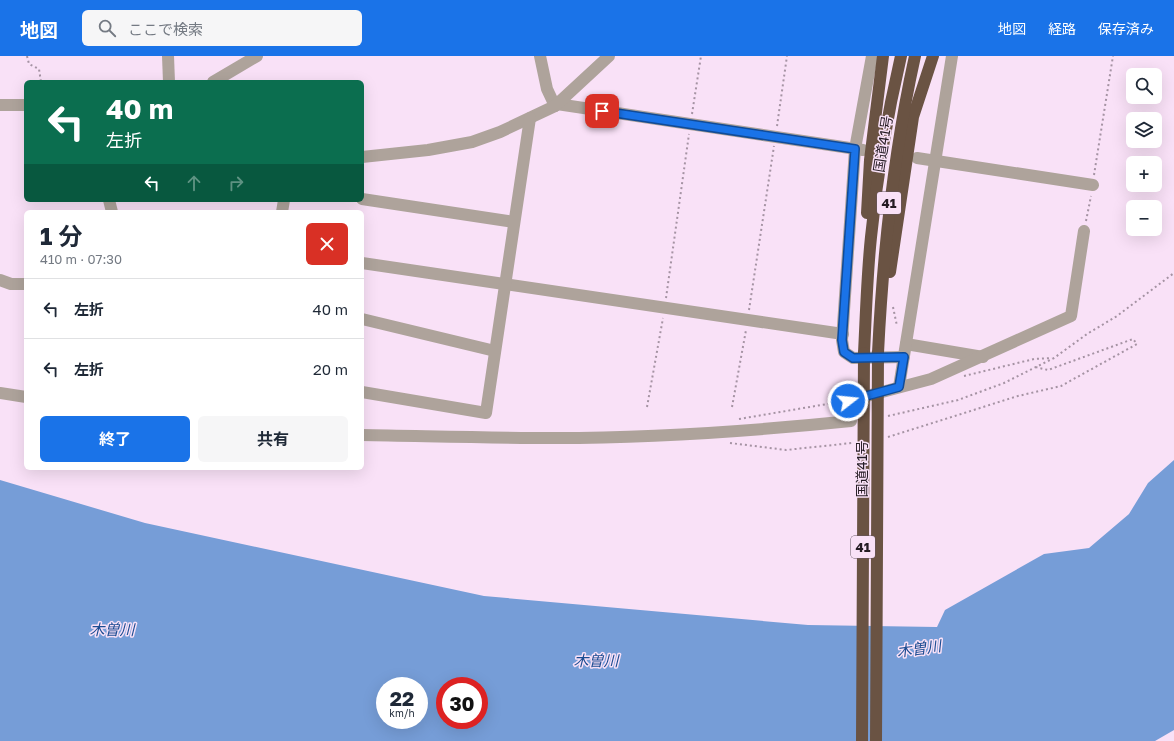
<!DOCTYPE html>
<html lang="ja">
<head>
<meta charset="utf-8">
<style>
  :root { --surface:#fff; --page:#f6f6f7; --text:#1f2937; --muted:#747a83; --line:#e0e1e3; --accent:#1a73e8 }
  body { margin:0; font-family:"Golos Text","Noto Sans JP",sans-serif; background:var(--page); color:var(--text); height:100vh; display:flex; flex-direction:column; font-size:15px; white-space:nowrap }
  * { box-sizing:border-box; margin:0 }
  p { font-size:13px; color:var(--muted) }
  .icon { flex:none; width:22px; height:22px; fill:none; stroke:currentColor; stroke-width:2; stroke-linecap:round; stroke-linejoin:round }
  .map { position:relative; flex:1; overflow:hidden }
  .sheet { position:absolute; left:24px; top:154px; width:340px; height:260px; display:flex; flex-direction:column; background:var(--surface); border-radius:6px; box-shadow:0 4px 16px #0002 }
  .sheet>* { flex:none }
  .banner { position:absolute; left:24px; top:24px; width:340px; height:122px; border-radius:6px; box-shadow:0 4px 16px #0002; background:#0b6e4f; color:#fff; overflow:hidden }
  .controls { position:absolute; left:1126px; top:12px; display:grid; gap:8px }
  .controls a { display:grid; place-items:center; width:36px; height:36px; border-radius:6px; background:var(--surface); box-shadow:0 4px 16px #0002; font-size:20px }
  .speed { position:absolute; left:376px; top:621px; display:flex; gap:8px; font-size:20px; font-weight:700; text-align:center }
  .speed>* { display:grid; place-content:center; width:52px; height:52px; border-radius:50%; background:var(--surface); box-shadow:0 4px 16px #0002; line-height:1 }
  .speed small { font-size:10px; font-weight:400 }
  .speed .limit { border:6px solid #d22; background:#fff; color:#111 }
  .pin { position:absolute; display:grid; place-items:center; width:34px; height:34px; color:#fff; margin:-17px; border-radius:8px; box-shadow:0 2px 6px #0006 }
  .me { position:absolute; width:44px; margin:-22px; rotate:74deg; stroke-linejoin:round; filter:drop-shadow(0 0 3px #0008) }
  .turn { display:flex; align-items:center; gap:14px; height:84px; padding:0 16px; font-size:18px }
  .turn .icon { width:52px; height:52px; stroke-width:2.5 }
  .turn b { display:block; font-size:28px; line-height:34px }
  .lanes { display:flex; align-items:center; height:38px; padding:0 16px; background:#0003; justify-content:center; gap:20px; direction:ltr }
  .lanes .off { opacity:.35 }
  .round { display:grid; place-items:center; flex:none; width:42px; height:42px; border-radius:6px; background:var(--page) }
  .summary { display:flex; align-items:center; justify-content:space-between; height:68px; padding:0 16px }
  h1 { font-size:24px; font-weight:700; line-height:30px }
  .action { display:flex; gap:8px; margin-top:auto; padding:8px 16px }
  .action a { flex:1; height:46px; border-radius:6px; background:var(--accent); color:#fff; font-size:16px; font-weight:700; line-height:46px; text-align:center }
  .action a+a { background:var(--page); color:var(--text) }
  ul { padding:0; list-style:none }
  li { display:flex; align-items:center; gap:12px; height:60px; padding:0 16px; border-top:1px solid var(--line) }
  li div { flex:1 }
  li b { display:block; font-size:15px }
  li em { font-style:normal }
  header { display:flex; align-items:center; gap:24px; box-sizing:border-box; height:56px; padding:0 20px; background:var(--accent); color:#fff }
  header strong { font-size:19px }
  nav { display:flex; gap:22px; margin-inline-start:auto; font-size:14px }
  .search { width:280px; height:36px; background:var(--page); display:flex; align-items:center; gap:10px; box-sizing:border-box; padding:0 14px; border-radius:6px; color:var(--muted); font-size:15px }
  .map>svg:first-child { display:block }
  .water { fill:#769dd7; fill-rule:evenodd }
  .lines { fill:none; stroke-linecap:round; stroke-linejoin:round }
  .path { stroke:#a593a3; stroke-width:2; stroke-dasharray:2 3; stroke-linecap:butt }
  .minor { stroke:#aea39b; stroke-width:12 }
  .highway { stroke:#6a5343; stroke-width:12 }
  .highway-bridge { stroke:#6a5343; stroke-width:12 }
  .route-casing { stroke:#114b97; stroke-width:10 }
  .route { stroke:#1a73e8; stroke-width:7 }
  .labels { text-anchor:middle; stroke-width:3; stroke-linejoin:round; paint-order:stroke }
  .shield { fill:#f9e1f7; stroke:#655763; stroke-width:1 }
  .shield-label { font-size:13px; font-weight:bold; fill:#251c24 }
  .street-label { font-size:14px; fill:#251c24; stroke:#f9e1f7 }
  .water-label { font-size:15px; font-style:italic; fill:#1b4c92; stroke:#f9e1f7 }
</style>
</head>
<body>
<header>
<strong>地図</strong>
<div class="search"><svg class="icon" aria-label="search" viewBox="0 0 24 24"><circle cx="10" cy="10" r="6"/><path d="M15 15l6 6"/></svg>ここで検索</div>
<nav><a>地図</a><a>経路</a><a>保存済み</a></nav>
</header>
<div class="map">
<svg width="1174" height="685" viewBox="0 0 1174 685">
  <rect width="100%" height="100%" fill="#f9e1f7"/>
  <path class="water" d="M1174 404V674L1155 685H0V424L145 467 484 540 808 569 937 571 945 554 1044 498 1089 492 1129 458 1148 427ZM385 630H419V664H385ZM445 630H479V664H445Z"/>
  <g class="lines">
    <g class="path">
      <path d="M27 0 29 8 39 13 41 26"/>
      <path d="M692 58 701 0"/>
      <path d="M777 70 787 0"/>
      <path d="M1094 119 1113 0"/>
      <path d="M1086 165 1091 140"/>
      <path d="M666 242 689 78"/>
      <path d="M893 251 897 270"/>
      <path d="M749 254 774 90"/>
      <path d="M964 320 1034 303 1052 302"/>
      <path d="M647 351 663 262"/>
      <path d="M732 351 746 274"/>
      <path d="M888 360 958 344 1004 327 1054 302 1087 278 1117 260 1174 217"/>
      <path d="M739 363 839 346"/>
      <path d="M888 381 1018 340 1061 330 1137 288 1133 283 1048 314 1035 311"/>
      <path d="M730 387 786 394 852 387"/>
    </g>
    <g class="minor">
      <path d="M168 0 169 26"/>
      <path d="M540 0 547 33 555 50"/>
      <path d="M872 0 855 93 842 284 844 296 853 302 904 301"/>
      <path d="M213 26 257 0"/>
      <path d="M557 48 863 94"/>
      <path d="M0 49H26"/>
      <path d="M362 101 428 94 472 86 500 76 555 50 609 0"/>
      <path d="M917 102 1093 129"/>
      <path d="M362 143 514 166"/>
      <path d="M109 144 112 156"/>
      <path d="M282 156 284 144"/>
      <path d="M362 207 843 278"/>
      <path d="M0 224 11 228H26"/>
      <path d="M362 263 495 295"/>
      <path d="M906 288 983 301"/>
      <path d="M899 331 952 0"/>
      <path d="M362 336 486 357 530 62"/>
      <path d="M0 337 26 341"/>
      <path d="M848 345 931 323 1071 260 1084 175"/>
      <path d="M362 379C426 380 491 382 555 382 654 382 753 375 851 365"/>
    </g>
    <g class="highway">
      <path d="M867 157 870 104 883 0"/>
      <path d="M890 216 913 61 933 0"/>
      <path d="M864 297C866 258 867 219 871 181 877 120 887 60 901 0"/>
      <path d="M878 297C883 195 893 99 915 0"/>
    </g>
    <g class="highway-bridge">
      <path d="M862 685 864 297"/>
      <path d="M876 685 878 297"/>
    </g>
  </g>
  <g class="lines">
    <defs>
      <path id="route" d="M602 55 855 93 842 284 844 296 853 302 904 301 899 331 848 345"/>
    </defs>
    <use href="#route" class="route-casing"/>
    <use href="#route" class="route"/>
  </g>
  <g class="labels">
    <g class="shield">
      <rect x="877" y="136" width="24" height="22" rx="3"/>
      <rect x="851" y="480" width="24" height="22" rx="3"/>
    </g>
    <g class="shield-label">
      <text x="889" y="152">41</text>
      <text x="863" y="496">41</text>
    </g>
    <g class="street-label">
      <text transform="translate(883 88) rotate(-81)" y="5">国道41号</text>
      <text transform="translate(862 413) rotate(-90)" y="5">国道41号</text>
    </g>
    <g class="water-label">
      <text x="112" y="579">木曽川</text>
      <text transform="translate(919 593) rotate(-8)" y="5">木曽川</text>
      <text x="596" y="610">木曽川</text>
    </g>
  </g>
</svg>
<div class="controls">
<a><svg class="icon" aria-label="search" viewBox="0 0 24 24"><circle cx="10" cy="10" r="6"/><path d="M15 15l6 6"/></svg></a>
<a><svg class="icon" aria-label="layers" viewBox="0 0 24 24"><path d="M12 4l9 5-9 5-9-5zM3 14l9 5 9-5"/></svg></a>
<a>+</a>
<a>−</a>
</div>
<div class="speed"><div>22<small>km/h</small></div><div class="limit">30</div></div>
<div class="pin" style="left:602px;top:55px;background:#d93025"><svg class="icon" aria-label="arrive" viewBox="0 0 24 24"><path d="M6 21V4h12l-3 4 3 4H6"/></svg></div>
<svg class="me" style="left:848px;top:345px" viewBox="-20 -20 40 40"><circle r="17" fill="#1a73e8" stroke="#fff" stroke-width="3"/><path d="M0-11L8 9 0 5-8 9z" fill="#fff"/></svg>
<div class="banner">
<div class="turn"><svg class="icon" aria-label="left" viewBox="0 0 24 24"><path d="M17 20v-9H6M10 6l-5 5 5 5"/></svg><div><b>40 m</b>左折</div></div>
<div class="lanes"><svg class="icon" aria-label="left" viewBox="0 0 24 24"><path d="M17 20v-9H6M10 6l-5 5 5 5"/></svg><svg class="icon off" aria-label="ahead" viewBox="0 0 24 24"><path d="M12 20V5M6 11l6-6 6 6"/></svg><svg class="icon off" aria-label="right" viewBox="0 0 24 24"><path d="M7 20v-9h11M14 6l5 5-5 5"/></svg></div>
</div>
<section class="sheet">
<div class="summary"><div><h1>1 分</h1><p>410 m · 07:30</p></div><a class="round" style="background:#d93025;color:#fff"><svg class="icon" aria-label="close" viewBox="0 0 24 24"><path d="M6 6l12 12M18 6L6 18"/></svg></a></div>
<ul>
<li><svg class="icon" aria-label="left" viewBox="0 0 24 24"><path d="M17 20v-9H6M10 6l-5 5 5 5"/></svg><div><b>左折</b></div><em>40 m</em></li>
<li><svg class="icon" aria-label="left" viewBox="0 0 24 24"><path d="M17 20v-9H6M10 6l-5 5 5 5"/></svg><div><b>左折</b></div><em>20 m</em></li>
</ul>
<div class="action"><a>終了</a><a>共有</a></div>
</section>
</div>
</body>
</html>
